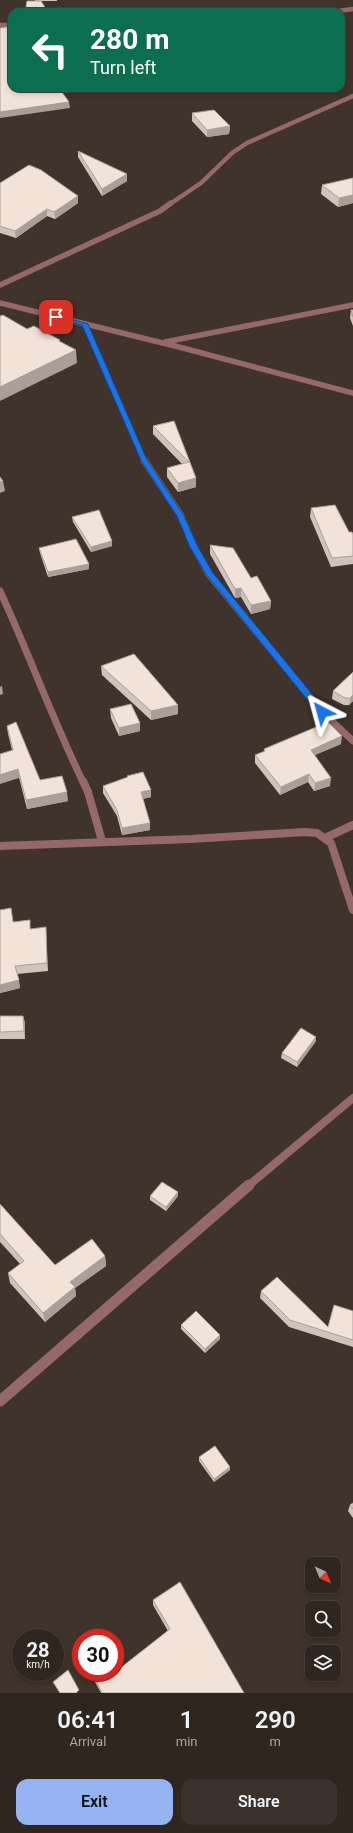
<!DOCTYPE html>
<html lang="en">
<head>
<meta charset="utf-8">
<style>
  :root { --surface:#2f2620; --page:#3b322d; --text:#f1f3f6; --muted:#a7a5a5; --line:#4a433e; --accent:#95b2f1 }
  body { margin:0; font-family:Roboto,sans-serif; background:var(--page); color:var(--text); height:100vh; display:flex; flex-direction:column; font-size:15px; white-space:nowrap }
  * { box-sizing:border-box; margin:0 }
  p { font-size:13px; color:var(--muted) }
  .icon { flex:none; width:22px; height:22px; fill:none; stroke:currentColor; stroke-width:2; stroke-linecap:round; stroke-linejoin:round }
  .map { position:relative; height:1693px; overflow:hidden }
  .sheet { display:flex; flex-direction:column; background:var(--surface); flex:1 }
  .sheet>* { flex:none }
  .top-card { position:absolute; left:8px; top:8px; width:337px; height:84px; border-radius:12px; box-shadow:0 2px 6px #0003,0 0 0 1px var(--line); background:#0b6e4f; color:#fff; overflow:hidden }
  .needle { width:26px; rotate:136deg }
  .tools { position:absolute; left:305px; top:1557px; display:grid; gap:8px }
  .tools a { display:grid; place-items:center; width:36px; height:36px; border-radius:8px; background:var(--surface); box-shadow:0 2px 6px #0003,0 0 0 1px var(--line); font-size:20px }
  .speed { position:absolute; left:12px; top:1629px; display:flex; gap:8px; font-size:20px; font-weight:700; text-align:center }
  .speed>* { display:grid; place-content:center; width:52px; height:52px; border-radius:50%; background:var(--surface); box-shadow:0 2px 6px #0003,0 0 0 1px var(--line); line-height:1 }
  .speed small { font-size:10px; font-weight:400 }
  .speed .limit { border:6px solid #d22; background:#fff; color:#111 }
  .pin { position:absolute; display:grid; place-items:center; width:34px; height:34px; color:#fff; margin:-17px; border-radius:8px; box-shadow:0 2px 6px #0006 }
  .me { position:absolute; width:44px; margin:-22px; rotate:321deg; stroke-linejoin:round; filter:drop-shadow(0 0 3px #0008) }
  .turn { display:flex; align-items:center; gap:14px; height:84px; padding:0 16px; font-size:18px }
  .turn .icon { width:52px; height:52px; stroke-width:2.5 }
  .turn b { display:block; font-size:28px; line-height:34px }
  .eta { display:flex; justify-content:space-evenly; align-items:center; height:68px; text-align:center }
  .eta b { font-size:24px; font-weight:600; line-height:28px }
  .primary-button { display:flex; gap:8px; margin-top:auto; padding:8px 16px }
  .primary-button a { flex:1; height:46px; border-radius:12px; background:var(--accent); color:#111; font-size:16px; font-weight:600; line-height:46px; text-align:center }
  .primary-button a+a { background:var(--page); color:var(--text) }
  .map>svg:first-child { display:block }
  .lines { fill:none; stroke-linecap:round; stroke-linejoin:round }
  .street-far4 { stroke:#956969; stroke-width:4.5 }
  .street-far3 { stroke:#956969; stroke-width:5.5 }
  .street-far2 { stroke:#956969; stroke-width:7 }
  .street-far1 { stroke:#956969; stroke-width:8 }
  .street { stroke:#956969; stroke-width:11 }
  .wall { fill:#d0c3bb }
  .shaded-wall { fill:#a99f98 }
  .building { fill:#f2e3d9; stroke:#a99f98 }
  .route { fill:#1a73e8; stroke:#114b97 }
</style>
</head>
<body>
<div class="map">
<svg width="353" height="1693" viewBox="0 0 353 1693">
  <rect width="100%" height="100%" fill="#3f332b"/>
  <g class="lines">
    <g class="street-far4">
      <path d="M330 12 353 9"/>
      <path d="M0 25H12"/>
      <path d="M170 204 201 183 232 153 247 143 353 96"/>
    </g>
    <g class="street-far3">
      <path d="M0 285 160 211 171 203"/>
      <path d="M0 303 179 347 353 393"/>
      <path d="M85 324 144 461"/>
      <path d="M165 342 353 305"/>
    </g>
    <g class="street-far2">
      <path d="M144 460 181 516 194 547 209 574 322 712 353 741"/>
      <path d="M0 591C29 654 53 720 83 782"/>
    </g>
    <g class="street-far1">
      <path d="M83 781 88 792 102 841"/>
      <path d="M325 838 353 825"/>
      <path d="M0 846 191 839 305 832 317 833 331 843 353 910"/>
      <path d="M248 1186 353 1098"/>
    </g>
    <path class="street" d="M0 1401 249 1185"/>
  </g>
  <g class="wall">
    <rect x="35" y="0" width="22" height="1"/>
    <path d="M192 113 230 126 229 134 207 137 192 121Z"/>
    <path d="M78 151 127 181 102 196 78 157Z"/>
    <path d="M353 178V203L338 207 321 194 322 185Z"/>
    <path d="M0 183 78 203 55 219 47 216 16 238 0 233Z"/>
    <path d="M351 310H353V326L350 318Z"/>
    <path d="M174 421 196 478V487L178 492 167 477V468L182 464 153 434V426Z"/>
    <path d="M311 508 349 532 353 534V564L331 567 310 517Z"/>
    <path d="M72 517 112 546 91 552 73 522Z"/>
    <path d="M210 545 251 578 271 601 270 609 251 614 241 597 235 598 210 554Z"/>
    <path d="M39 548 89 564V569L48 577 40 553Z"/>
    <path d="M101 666 178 714 151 720 102 675Z"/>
    <path d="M353 672V701L349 705H344L332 699 333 691Z"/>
    <path d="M110 709 140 731 119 736 111 718Z"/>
    <path d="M7 726 40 780 68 801 27 809 8 734Z"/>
    <path d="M341 744 315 755 330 786 314 791 308 782 280 795 255 763V755L264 752V749Z"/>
    <path d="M127 776 151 797 143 799 150 823V830L122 835 117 816 103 793V786L127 778Z"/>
    <path d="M13 922 46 935 48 971 17 974 20 988 0 993Z"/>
    <path d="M0 1016H23L25 1023V1039H0Z"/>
    <path d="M316 1041 297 1067 281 1058 282 1053Z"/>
    <path d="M150 1196H178L166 1211 150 1200Z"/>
    <path d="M0 1204 55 1265 105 1256 106 1266 75 1288 76 1296 45 1322 10 1283 8 1273 20 1264 0 1242Z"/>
    <path d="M261 1291 328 1327 353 1311V1347L289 1327 260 1298Z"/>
    <path d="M181 1325 220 1339 205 1353 181 1329Z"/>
    <path d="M199 1457 230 1467V1470L214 1482 199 1461Z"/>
    <path d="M353 1503V1518L348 1511 350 1505Z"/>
    <path d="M153 1600 244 1693H101L95 1682 94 1677 114 1673 168 1631 153 1605Z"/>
  </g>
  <g class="shaded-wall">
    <path d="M69 102 70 108 0 118V112Z"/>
    <path d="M230 126 229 134 207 137V130Z"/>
    <path d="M127 174V181L102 196V189Z"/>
    <path d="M353 195V203L338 207 339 198Z"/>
    <path d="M78 196V203L55 219 54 212Z"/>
    <path d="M47 209V216L16 238 15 231Z"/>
    <path d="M76 350 77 363 0 401V387Z"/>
    <path d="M196 478V487L178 492V483Z"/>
    <path d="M3 481 5 491 0 493V482Z"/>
    <path d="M112 541V546L91 552V547Z"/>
    <path d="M89 564V569L48 577V572Z"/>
    <path d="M241 588V597L235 598V589Z"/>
    <path d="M271 601 270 609 251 614V605Z"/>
    <path d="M2 686 3 694 0 695V687Z"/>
    <path d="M353 695V701L349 705 350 698Z"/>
    <path d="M178 705V714L151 720V711Z"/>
    <path d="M140 723V731L119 736V728Z"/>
    <path d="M342 736 341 744 310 757 311 750Z"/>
    <path d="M18 769 19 778 0 784V775Z"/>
    <path d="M309 774 308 782 280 795 281 787Z"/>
    <path d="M331 778 330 786 314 791 315 783Z"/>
    <path d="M151 790V797L141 799V792Z"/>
    <path d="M67 792 68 801 27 809 26 800Z"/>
    <path d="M150 823V830L122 835V828Z"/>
    <path d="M19 980 20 988 0 993V985Z"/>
    <path d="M23 1016 25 1023V1039L24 1031Z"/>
    <path d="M316 1037V1041L297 1067V1062Z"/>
    <path d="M178 1192V1196L166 1211V1207Z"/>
    <path d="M105 1256 106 1266 75 1288 76 1296 45 1322 43 1313 70 1282Z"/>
    <path d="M220 1335V1339L205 1353V1349Z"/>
    <path d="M230 1467V1470L214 1482V1479Z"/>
  </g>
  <g class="building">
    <path d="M27 1H41L48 12H25Z"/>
    <path d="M12 26V88H59L69 102 0 112V28Z"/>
    <path d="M214 110 230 126 207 130 192 113Z"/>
    <path d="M78 151 127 174 102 189Z"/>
    <path d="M29 165 41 170 78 196 54 212 47 209 15 231 0 226V183Z"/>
    <path d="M353 178V195L339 198 322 185Z"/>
    <path d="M351 310H353V317Z"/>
    <path d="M3 315 27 329 34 326 60 340 59 341 76 350 0 387V316Z"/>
    <path d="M174 421 196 478 178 483 167 468 189 462 153 426Z"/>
    <path d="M0 477 3 481 0 482Z"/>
    <path d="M335 505 349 532H352L353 534V556L332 558 311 508Z"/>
    <path d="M99 510 112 541 91 547 72 517Z"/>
    <path d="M76 539 89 564 48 572 39 548Z"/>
    <path d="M210 545 233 548 251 578 257 576 271 601 251 605 241 588 235 589Z"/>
    <path d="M134 654 178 705 151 711 101 666Z"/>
    <path d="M353 672V695L350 698H345L333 691Z"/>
    <path d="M131 704 140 723 119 728 110 709Z"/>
    <path d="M16 722 40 780 62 776 67 792 26 800 18 769 0 775V754L13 750 7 726Z"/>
    <path d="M328 722 342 736 311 750 331 778 315 783 309 774 281 787 255 755 265 751 264 749Z"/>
    <path d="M143 772 151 790 141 792 150 823 122 828 117 810 103 786 128 777 127 776Z"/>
    <path d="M11 908 13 922 30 920V929L46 927 47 963 15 966 19 980 0 985V910Z"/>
    <path d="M0 1016H23L24 1031 0 1032Z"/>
    <path d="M301 1028 316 1037 297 1062 282 1053Z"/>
    <path d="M162 1182 178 1192 166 1207 150 1196Z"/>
    <path d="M0 1204 55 1265 92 1239 105 1256 70 1282 75 1287 43 1313 8 1273 24 1261 0 1234Z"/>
    <path d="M277 1277 328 1327 334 1305 353 1311V1340L290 1320 261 1291Z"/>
    <path d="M196 1311 220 1335 205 1349 181 1325Z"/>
    <path d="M215 1446 230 1467 214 1479 199 1457Z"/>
    <path d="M353 1503V1509L350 1505Z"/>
    <path d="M180 1582 244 1693H102L94 1677 101 1672H113L114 1673 170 1629 153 1600Z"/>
    <path d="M68 1670 79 1690 76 1693H60L53 1682Z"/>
  </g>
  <path class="route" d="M56 315 88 324 147 460 184 516 198 547 213 573 325 710V714H319L206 574 190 547 177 516 141 460 82 325 54 318 53 317Z"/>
</svg>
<div class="tools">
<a><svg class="needle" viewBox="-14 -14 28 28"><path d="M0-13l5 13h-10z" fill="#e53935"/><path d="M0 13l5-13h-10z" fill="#a7a5a5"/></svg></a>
<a><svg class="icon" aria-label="search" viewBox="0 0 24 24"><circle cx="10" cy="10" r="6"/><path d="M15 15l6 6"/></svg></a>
<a><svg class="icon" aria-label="layers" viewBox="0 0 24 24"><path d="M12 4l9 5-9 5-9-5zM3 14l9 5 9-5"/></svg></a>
</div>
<div class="speed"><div>28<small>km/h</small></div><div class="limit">30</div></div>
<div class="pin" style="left:56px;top:317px;background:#d93025"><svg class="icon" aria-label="arrive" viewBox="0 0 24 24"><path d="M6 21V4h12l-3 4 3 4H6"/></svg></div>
<svg class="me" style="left:322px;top:712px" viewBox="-20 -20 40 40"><path d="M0-17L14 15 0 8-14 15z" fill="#1a73e8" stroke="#fff" stroke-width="4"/></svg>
<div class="top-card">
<div class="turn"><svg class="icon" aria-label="left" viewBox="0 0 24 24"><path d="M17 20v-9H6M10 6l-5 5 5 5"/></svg><div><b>280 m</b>Turn left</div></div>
</div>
</div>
<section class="sheet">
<div class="eta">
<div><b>06:41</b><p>Arrival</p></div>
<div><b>1</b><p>min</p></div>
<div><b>290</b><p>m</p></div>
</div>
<div class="primary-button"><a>Exit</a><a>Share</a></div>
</section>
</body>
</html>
